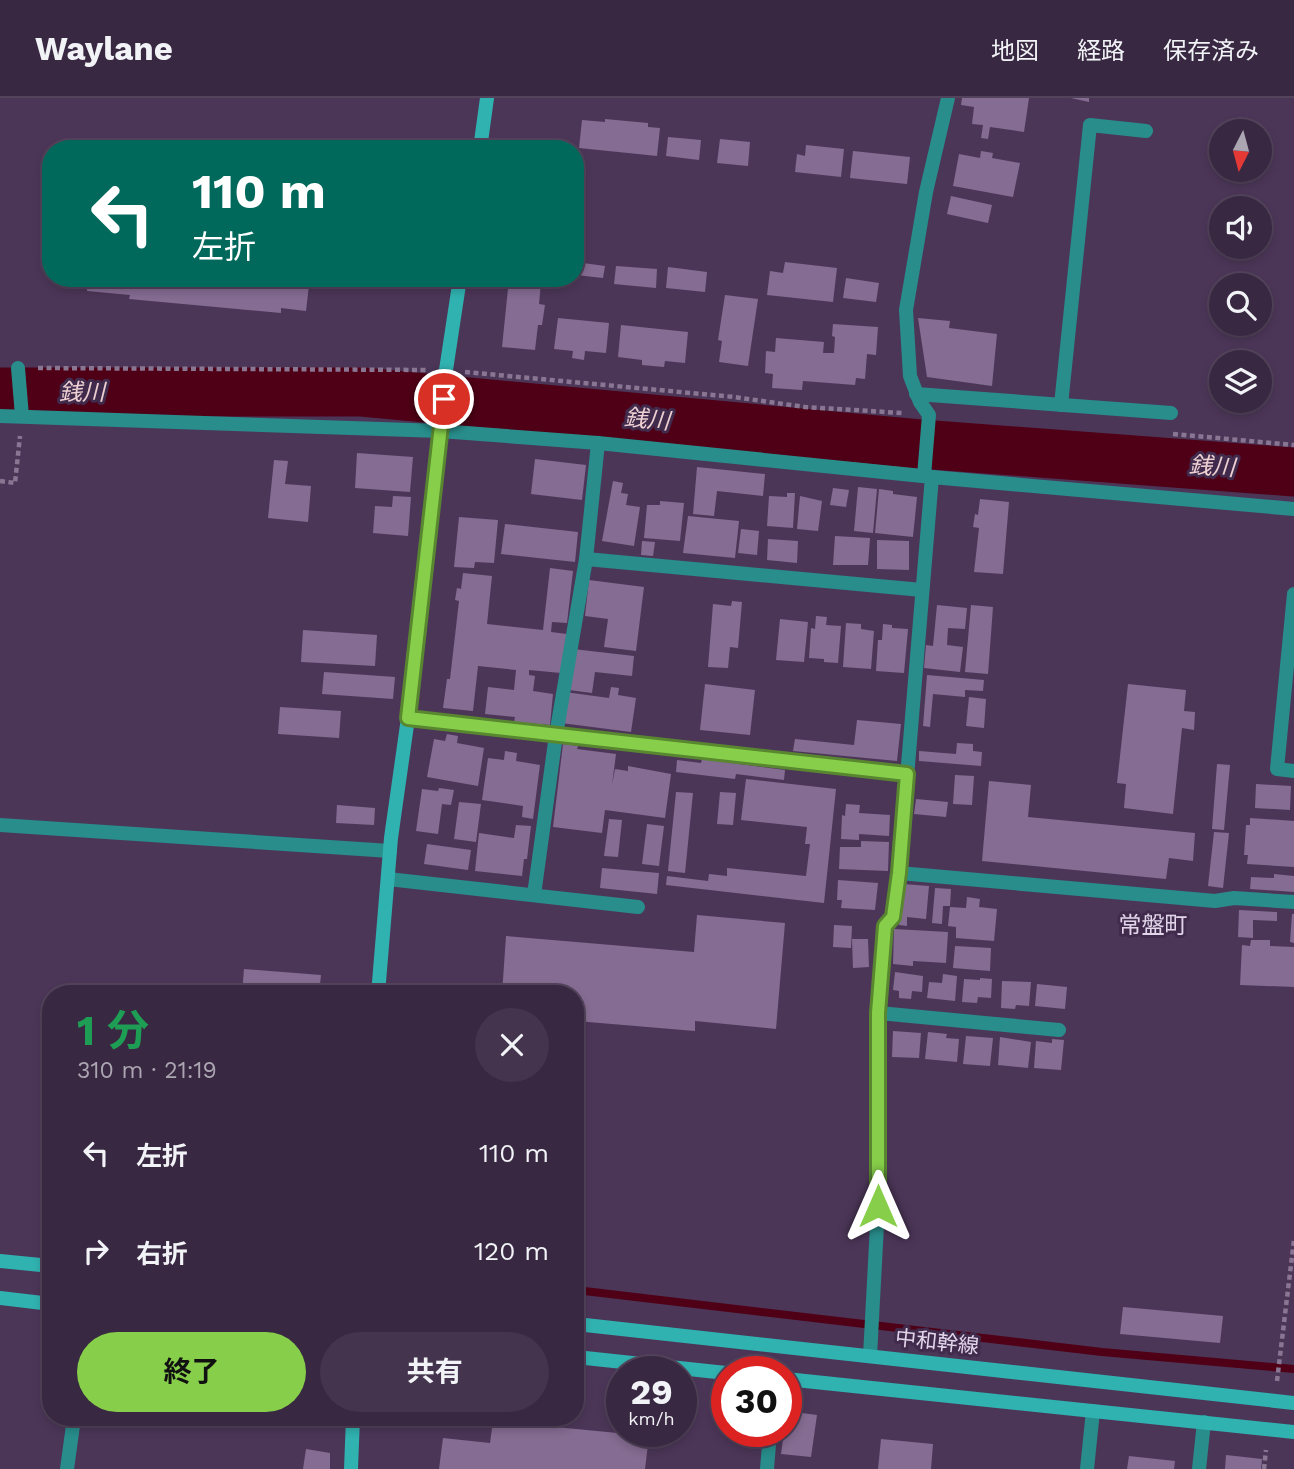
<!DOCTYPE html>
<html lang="ja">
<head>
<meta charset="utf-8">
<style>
  :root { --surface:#392842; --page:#44344d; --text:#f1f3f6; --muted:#aba6b2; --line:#53445b; --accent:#87cf4a }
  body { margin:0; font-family:"Work Sans","Noto Sans JP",sans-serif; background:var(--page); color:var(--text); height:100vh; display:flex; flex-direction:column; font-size:26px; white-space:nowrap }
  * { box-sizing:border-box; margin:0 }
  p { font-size:23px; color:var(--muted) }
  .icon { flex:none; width:38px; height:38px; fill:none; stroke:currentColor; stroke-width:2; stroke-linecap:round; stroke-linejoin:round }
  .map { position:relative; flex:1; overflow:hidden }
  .sheet { position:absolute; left:42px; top:887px; width:542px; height:441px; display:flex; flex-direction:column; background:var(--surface); border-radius:28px; box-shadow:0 4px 10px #0003,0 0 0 2px var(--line) }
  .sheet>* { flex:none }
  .hud { position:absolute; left:42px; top:42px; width:542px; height:147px; border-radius:28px; box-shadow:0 4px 10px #0003,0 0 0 2px var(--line); background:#00695c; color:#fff; overflow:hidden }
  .needle { width:46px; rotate:186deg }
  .buttons { position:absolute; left:1209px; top:21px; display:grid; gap:14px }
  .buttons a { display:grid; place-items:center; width:63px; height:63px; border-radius:50%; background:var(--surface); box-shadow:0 4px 10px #0003,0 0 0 2px var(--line); font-size:35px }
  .speed { position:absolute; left:606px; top:1258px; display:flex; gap:14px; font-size:35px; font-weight:700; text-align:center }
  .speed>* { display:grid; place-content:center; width:91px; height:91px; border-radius:50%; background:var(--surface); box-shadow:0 4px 10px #0003,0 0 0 2px var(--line); line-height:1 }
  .speed small { font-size:18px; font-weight:400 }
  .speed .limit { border:10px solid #d22; background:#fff; color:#111 }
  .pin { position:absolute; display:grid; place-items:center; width:60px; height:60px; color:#fff; margin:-30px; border:4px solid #fff; border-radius:50%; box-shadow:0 2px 7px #0007 }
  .me { position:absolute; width:77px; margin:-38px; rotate:0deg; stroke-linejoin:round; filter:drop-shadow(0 0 5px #0008) }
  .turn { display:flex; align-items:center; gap:24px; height:147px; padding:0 35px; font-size:32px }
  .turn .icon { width:91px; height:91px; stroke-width:2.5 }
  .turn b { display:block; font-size:49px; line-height:60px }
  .round { display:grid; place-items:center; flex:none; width:74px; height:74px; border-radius:37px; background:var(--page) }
  .head { display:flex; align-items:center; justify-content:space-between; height:119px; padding:0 35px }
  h1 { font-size:42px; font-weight:700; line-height:52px; color:#1e9e55 }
  .action { display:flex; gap:14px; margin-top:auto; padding:14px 35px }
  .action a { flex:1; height:80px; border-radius:42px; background:var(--accent); color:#111; font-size:28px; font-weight:700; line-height:80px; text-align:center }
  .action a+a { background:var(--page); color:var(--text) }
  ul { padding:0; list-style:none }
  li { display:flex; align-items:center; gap:21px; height:98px; padding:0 35px }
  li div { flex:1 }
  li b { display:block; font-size:26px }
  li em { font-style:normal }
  header { display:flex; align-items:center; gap:42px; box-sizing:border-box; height:98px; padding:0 35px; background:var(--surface); border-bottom:2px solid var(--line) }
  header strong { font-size:33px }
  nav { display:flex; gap:38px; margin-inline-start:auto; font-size:24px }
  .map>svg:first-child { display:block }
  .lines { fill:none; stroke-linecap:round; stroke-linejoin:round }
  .stream { stroke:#4f0016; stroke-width:8 }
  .river { stroke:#4f0016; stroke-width:49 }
  .building { fill:#856c92 }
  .path { stroke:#897693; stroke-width:4.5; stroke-dasharray:5 3.5; stroke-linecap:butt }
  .lane { stroke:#288d8b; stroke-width:14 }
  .street { stroke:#288d8b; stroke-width:14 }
  .secondary { stroke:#30b2b0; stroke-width:14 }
  .route-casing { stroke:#588730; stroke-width:18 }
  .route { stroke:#87cf4a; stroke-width:12 }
  .labels { text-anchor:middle; stroke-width:6; stroke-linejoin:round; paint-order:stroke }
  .street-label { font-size:21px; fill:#e2d5ea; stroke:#412b4d }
  .water-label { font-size:23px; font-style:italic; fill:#eed0d2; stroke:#412b4d }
  .neighbourhood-label { font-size:23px; fill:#e2d5ea; stroke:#412b4d }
</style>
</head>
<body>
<header>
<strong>Waylane</strong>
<nav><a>地図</a><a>経路</a><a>保存済み</a></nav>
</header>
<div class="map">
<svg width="1294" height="1371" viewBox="0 0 1294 1371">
  <rect width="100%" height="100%" fill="#4c3658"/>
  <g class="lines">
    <path class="stream" d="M576 1192 1102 1254 1294 1271"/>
    <path class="river" d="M0 294H362L920 346 1294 374"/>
  </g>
  <g class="building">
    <path d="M962 0H1029L1024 34 990 29 988 41 981 40 983 27 972 26 974 9 961 7Z"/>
    <path d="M1071 0H1089V4Z"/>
    <path d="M605 21 648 25V29L660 30 657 58 579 50 582 22 605 24Z"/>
    <path d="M668 39 701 42 699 62 666 58Z"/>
    <path d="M720 41 750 44 748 68 717 65Z"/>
    <path d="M806 47 844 51 841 79 795 74 797 56 805 58Z"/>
    <path d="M853 53 910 59 907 86 850 80Z"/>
    <path d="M981 53 993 55 992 60 1020 65 1013 99 953 88 959 56 980 60Z"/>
    <path d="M951 98 992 107 988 125 947 116Z"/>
    <path d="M576 164 605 168 603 180 576 177Z"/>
    <path d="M785 164 837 170 833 204 767 197 770 173 783 175Z"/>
    <path d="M616 168 657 171 656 190 614 186Z"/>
    <path d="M668 169 707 174 705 194 666 190Z"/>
    <path d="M88 180H288L287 185 309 187 306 213 281 210V215L129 201 130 197 87 193Z"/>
    <path d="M846 180 879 185 876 204 843 200Z"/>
    <path d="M509 181 541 184 539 206 545 207 542 227H538L535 252 502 249Z"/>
    <path d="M725 197 758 201 748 268 719 264 722 243 718 242Z"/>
    <path d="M558 220 609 225 606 255 585 253 584 262 572 260 573 253 554 251Z"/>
    <path d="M918 220 950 223 949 230 997 236 992 288 927 279Z"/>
    <path d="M833 226 878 229 876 257 867 256 865 281 856 280 855 287 803 283 802 292 772 290 773 276 765 275 766 253 775 254 776 240 824 244 823 255H834L835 239 832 238Z"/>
    <path d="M621 227 688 234 685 265 665 263 664 269 642 267V262L618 259Z"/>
    <path d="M357 355 413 359 410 394 355 390Z"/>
    <path d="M535 361 586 367 582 402 531 396Z"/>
    <path d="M274 362 288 363 285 386 311 388 308 424 268 420Z"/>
    <path d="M697 369 765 376 763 398 717 393 714 418 693 416Z"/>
    <path d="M613 383 623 385 621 395 628 396 626 407 640 409 634 448 602 443Z"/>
    <path d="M858 389 877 391 873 435 854 433Z"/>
    <path d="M833 390 849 392 846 409 830 407Z"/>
    <path d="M879 391 893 393V396L917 399 913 439 875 435Z"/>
    <path d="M787 395H795L793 430 767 428 769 398 787 399Z"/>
    <path d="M393 398 411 399 408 438 373 435 375 408 392 409Z"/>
    <path d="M800 398 822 403 818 433 797 431Z"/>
    <path d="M980 401 1009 404 1003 476 974 474 979 430 973 429 975 416 978 417Z"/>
    <path d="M660 403 684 405 680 443 644 440 647 407H660Z"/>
    <path d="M688 418 739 423 735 460 683 455Z"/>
    <path d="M459 419 498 422 494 465 475 464 474 470 454 469Z"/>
    <path d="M505 426 578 434 575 464 501 456Z"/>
    <path d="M741 431 759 433 757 457 738 455Z"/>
    <path d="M835 438 870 440 868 467H833Z"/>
    <path d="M768 441 798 443 797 465 767 462Z"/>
    <path d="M877 442 909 443V472L877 471Z"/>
    <path d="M642 443 655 444 653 458 641 457Z"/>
    <path d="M550 470 573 473 567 525 552 524 551 534 567 536 561 575 529 572V577L535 578 533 593 553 596 550 627 514 624 515 619 485 616 488 589 514 592 516 572 478 568 473 613 443 610 447 581H450L459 503 455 502 457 490 461 491 463 475 492 478 487 526 543 532Z"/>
    <path d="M589 482 644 489 636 553 604 549 608 521 585 518Z"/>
    <path d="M732 503 742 504 738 550 730 549 728 570 708 569 713 506 731 508Z"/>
    <path d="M937 507 967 510 965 531 948 530 947 547 963 549 960 574 924 570 926 547 933 548Z"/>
    <path d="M971 507 993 509 988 576 965 574Z"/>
    <path d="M816 518 827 519 826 527 841 528 838 565 824 564V561L809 560 811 530 815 531Z"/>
    <path d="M780 521 808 524 804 564 776 562Z"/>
    <path d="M846 525 861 526V531L874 533 871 571 843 569Z"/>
    <path d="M883 526 892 527V530L908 531 904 575 876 573 878 542H882Z"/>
    <path d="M303 532 377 537 375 568 301 564Z"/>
    <path d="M573 551 634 558 632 578 595 574 592 595 569 592Z"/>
    <path d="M324 574 395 579 393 601 322 596Z"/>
    <path d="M927 577 984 582 983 593 965 592V599L933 596 930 629 923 628Z"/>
    <path d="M705 586 755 592 750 637 700 632Z"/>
    <path d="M1128 586 1186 592 1184 613 1195 614 1194 632 1182 630 1173 716 1124 710 1126 686 1117 685Z"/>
    <path d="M611 589 619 590 618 597 636 600 631 634 561 625 565 594 609 600Z"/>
    <path d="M969 599 986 601 984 630 966 628Z"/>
    <path d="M280 609 341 613 339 640 278 636Z"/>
    <path d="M857 622 901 626 897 663 793 653 795 641 854 647Z"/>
    <path d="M447 636 458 638 457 645 484 650 478 688 427 679 434 641 445 643Z"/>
    <path d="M957 645 973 646V653L982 654 981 668 919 663V653L956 656Z"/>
    <path d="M563 646 578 648 577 651 616 656 612 687 615 671 628 673V668L671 676 665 720 605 712 602 735 553 729Z"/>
    <path d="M505 653 517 655 516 663 540 667 533 721 522 719 523 708 482 702 488 660 504 662Z"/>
    <path d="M702 661 785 672 784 682 736 676 735 681 676 674 677 662 701 665Z"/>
    <path d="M1217 666 1230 667 1224 732 1212 731Z"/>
    <path d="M955 677 974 678 972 707 953 706Z"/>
    <path d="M746 681 836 691 824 805 666 787 667 778 708 783 709 776 727 778V770L806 778 810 746H805L807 729 741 722Z"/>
    <path d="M989 683 1031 687 1028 719 1195 735 1193 763 1169 760 1166 781 982 763Z"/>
    <path d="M1256 686 1291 688 1290 712 1255 710Z"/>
    <path d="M439 690 454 692 451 707 442 706 438 736 416 733 422 691 438 693Z"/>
    <path d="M676 694 693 695 685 775 668 773Z"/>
    <path d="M720 694 736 695 733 727 717 726Z"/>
    <path d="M916 701 948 704 946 719 914 716Z"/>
    <path d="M459 704 481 706 476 744 454 741Z"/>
    <path d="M846 706 860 707 859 715 890 717 889 738 859 736V742L841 741 842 717 845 718Z"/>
    <path d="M337 707 375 710 374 727 336 725Z"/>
    <path d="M1250 720 1294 723V769L1247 766 1248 757H1244L1246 727H1250Z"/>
    <path d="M609 721 622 722 618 759 604 758Z"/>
    <path d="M647 726 664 728 659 768 642 766Z"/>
    <path d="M516 727 531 728 527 761H524L522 778 475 773 479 735 514 740Z"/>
    <path d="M1214 734 1229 735 1223 790 1208 788Z"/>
    <path d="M861 743 889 744 888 773 839 771 840 749H861Z"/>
    <path d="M427 746 471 752 468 772 424 766Z"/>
    <path d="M602 770 659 775 657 796 600 790Z"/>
    <path d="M1274 776 1294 778V794L1250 791 1251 779 1274 780Z"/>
    <path d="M838 782 878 785 875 812 841 810 842 802H837Z"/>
    <path d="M903 786 929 788 926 821 907 819V828L899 827Z"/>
    <path d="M935 790 951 791 950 808H943L942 826 932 825Z"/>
    <path d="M967 799 980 801 979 809 997 811 994 843 956 840V829L948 828 950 809 966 810Z"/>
    <path d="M1239 812 1277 814V823L1253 822V840L1238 839Z"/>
    <path d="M1292 816H1294V845L1290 844Z"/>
    <path d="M697 817 785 825 776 931 695 923V933L576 923V896H502L506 838 694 854Z"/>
    <path d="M834 827 852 828 851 850 833 849Z"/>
    <path d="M894 831 948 834 946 865 913 863V868L893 866Z"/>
    <path d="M852 841H868L869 869 853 870Z"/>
    <path d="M1251 842H1270V848L1294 849V889L1240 887 1242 847 1250 848Z"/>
    <path d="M955 848 991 850 990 873 953 870Z"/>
    <path d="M244 871 321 877 319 896H242Z"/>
    <path d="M895 874 923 878 922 894 912 893 911 901 899 900V893L893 892Z"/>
    <path d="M943 876 957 878 955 903 927 900 929 884 942 885Z"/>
    <path d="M980 880 992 881 991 900 978 899 977 905 962 904 964 881 980 882Z"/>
    <path d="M1002 883 1031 884 1029 908 1016 907 1015 911 1001 910Z"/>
    <path d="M1037 886 1067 889 1065 911 1035 908Z"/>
    <path d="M893 933 921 935 919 960 892 959Z"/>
    <path d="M928 934 947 936 946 940 959 941 957 964 925 961Z"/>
    <path d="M966 938 993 940 990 968 963 966Z"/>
    <path d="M1000 939 1031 944 1028 970 998 967Z"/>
    <path d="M1052 941 1064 942 1061 972 1034 970 1036 943 1052 945Z"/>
    <path d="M1123 1209 1223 1218 1220 1245 1120 1236Z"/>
    <path d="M787 1313 817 1317 811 1359 781 1356Z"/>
    <path d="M493 1323 649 1338 645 1371H439L443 1340 490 1345Z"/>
    <path d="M881 1341 933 1346 931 1371H878Z"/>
    <path d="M306 1351 330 1355V1371H303Z"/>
    <path d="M1226 1357 1262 1361 1261 1371H1225Z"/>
    <path d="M1129 1358 1175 1363 1174 1371H1127Z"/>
  </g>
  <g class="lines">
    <g class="path">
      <path d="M38 270 429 272"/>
      <path d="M465 274 734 299 805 309 902 315"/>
      <path d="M1173 336 1294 347"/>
      <path d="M0 383 15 385 20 338"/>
      <path d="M1277 1283 1294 1142"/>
      <path d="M1264 1371 1266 1352"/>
    </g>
    <g class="lane">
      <path d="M408 620 907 676"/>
      <path d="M388 781 638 809"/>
      <path d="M534 797 556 637 586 461 598 345"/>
      <path d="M767 1371 770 1334"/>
      <path d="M1087 1371 1093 1313"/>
      <path d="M1199 1371 1204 1324"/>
    </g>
    <g class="street">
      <path d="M18 270 22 318"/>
      <path d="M916 296 1171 315"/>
      <path d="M1061 307 1090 27 1146 33"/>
      <path d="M0 318 440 333 598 345 932 379 1294 411"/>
      <path d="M924 378 929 317 920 304 910 278 906 212 926 94 948 0"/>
      <path d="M586 461 922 492"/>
      <path d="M1294 496 1277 671 1294 673"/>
      <path d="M0 727 390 753"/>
      <path d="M899 775 1215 803 1234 800 1294 804"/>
      <path d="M879 915 1059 932"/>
      <path d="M870 1258 878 1109 879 915 885 829 893 819 899 775 932 379"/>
      <path d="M67 1371 74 1320"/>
    </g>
    <g class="secondary">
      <path d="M480 51 487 0"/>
      <path d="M378 896 391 740 408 620 446 272 460 180"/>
      <path d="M0 1163 51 1168"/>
      <path d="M0 1200 51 1206"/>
      <path d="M576 1226 1294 1305"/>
      <path d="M576 1259 726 1275"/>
      <path d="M786 1281 1294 1334"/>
      <path d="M351 1371 353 1320"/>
    </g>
  </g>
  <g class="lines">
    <defs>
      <path id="route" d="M444 301 408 620 907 676 899 775 893 819 885 828 878 915V1108"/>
    </defs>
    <use href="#route" class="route-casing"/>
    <use href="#route" class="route"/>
  </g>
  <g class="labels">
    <g class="street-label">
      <text transform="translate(937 1244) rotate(6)" y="7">中和幹線</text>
    </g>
    <g class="water-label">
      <text x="82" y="302">銭川</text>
      <text transform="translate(647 321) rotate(5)" y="8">銭川</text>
      <text transform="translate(1212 368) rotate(4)" y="8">銭川</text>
    </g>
    <g class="neighbourhood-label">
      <text x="1153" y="835">常盤町</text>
    </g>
  </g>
</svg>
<div class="buttons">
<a><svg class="needle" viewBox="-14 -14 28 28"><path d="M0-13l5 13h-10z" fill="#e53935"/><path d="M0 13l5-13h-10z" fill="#aba6b2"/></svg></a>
<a><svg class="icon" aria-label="sound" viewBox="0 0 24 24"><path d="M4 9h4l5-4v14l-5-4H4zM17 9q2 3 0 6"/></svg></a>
<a><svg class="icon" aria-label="search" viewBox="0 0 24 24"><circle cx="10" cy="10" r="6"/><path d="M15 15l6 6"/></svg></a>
<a><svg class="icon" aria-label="layers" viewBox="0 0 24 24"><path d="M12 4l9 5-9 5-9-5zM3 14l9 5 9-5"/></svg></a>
</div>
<div class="speed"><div>29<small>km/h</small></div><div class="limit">30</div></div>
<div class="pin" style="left:444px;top:301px;background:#d93025"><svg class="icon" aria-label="arrive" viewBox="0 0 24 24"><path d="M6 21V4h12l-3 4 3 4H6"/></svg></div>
<svg class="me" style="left:878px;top:1108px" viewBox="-20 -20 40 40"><path d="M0-17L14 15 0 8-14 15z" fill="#87cf4a" stroke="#fff" stroke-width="4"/></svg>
<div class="hud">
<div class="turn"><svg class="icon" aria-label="left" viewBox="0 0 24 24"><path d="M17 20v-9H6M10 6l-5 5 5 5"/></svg><div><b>110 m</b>左折</div></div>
</div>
<section class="sheet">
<div class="head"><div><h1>1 分</h1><p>310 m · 21:19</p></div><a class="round"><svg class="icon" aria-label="close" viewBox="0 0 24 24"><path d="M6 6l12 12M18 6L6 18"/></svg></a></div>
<ul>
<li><svg class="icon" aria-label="left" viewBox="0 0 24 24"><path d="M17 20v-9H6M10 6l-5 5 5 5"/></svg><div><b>左折</b></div><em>110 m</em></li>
<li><svg class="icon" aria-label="right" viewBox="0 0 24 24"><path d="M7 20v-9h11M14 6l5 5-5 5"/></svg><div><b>右折</b></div><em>120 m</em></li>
</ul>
<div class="action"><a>終了</a><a>共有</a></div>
</section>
</div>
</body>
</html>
